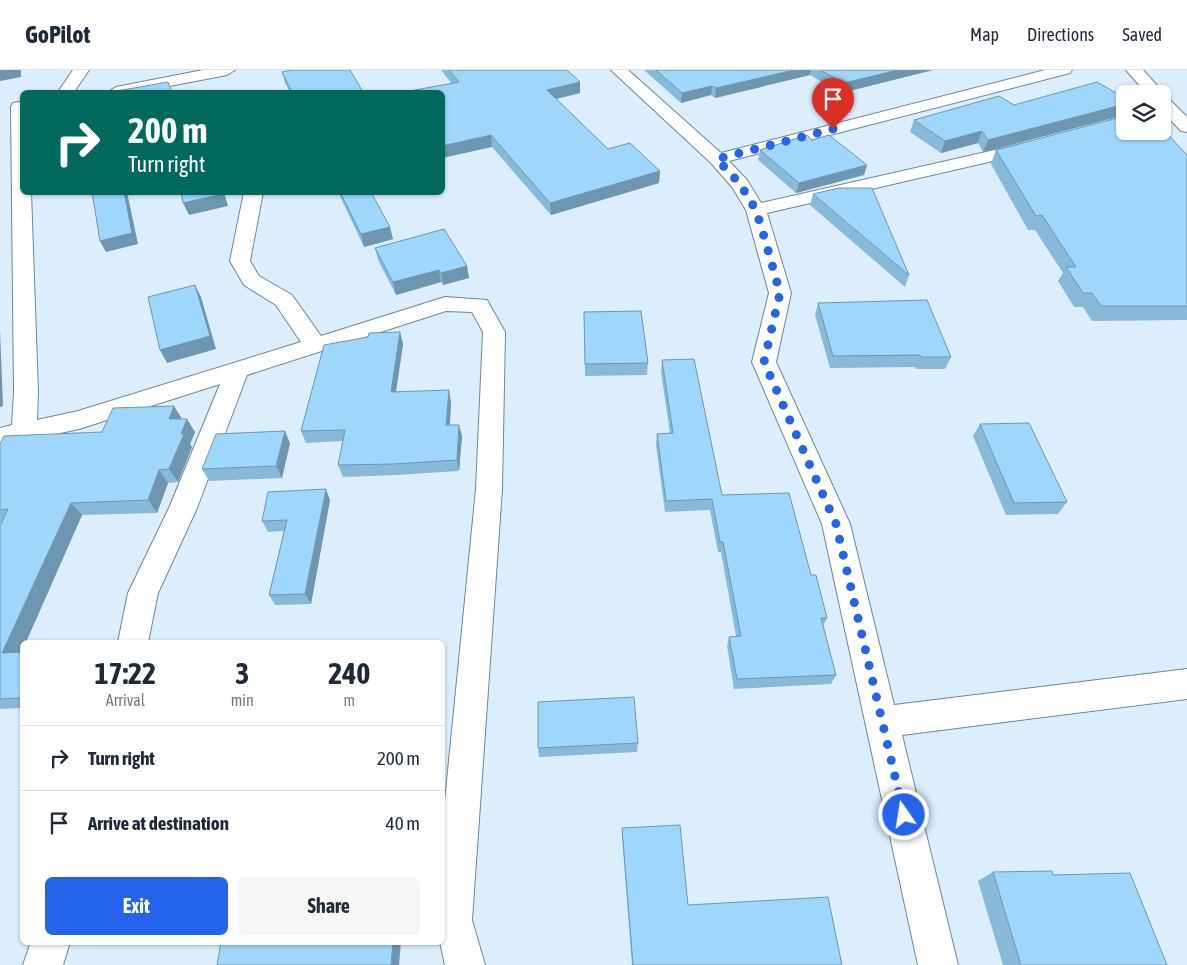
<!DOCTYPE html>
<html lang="en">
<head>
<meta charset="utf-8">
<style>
  :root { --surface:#fff; --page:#f6f6f7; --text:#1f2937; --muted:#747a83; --line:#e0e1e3; --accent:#2563eb }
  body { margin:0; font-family:"Asap Condensed",sans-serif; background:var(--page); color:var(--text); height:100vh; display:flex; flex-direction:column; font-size:19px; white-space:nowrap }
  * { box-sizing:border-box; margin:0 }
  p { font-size:16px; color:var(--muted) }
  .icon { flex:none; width:28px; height:28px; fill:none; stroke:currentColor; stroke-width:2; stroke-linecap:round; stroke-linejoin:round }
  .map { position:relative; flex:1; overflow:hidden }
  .panel { position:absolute; left:20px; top:570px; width:425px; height:305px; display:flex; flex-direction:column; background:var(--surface); border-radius:8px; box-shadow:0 1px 4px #0004 }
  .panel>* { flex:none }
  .guide { position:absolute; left:20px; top:20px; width:425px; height:105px; border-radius:8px; box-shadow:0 1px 4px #0004; background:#00695c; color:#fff; overflow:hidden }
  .fabs { position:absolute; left:1116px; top:15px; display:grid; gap:10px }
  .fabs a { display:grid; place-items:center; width:55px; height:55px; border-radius:8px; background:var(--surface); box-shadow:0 1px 4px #0004; font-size:25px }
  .pin { position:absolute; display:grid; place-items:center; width:42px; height:42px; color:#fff; margin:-51px -21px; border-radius:50% 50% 50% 0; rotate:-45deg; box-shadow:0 0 5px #0007 }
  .pin .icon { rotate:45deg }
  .me { position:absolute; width:55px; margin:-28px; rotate:347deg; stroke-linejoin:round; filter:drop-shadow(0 0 4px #0008) }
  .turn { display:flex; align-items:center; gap:18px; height:105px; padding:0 25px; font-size:22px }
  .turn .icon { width:65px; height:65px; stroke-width:2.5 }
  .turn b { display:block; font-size:35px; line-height:42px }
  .eta { display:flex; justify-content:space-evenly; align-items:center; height:85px; text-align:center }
  .eta b { font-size:30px; font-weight:700; line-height:35px }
  .primary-button { display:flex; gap:10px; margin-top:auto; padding:10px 25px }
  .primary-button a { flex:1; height:58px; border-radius:8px; background:var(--accent); color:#fff; font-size:20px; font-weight:700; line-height:58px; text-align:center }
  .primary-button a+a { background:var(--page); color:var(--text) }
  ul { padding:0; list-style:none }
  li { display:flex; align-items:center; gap:15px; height:65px; padding:0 25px; border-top:1px solid var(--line) }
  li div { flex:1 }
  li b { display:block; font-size:19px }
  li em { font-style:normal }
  header { display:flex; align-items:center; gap:30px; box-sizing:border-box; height:70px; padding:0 25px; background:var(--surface); border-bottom:1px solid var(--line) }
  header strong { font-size:24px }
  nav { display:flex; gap:28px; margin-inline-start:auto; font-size:18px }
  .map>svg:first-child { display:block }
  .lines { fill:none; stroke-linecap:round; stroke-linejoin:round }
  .minor-casing { stroke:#6b879b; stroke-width:2 }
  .minor { fill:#fff; fill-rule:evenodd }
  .wall { fill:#89b9d9 }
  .shaded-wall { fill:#6f96b0 }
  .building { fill:#9fd7fc; stroke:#6f96b0 }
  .route { stroke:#2563eb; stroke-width:9; stroke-dasharray:0 16.2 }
</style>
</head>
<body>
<header>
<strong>GoPilot</strong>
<nav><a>Map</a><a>Directions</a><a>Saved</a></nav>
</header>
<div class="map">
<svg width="1187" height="895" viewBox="0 0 1187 895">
  <rect width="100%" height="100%" fill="#dceefb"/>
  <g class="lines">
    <defs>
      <g id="minor">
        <path d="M73 0H89L74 22H58Z"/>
        <path d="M203 0H235L227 5 138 22H108L116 17Z"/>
        <path d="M611 0H628L721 83 1045 0H1072L1070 3 729 91 747 110 761 133 1030 72 1036 73 1039 77 1036 81 767 143 791 223 776 292 850 454 894 635 1187 599V629L902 665 958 895H918L822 454 752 292 769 223 746 140 732 117 711 93Z"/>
        <path d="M1126 0H1143L1162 21 1164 24 1163 26 1168 28 1187 47V62L1181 61 1162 41V24H1147Z"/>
        <path d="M19 32 22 33V122H31L38 322 37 350 78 341 301 272 276 235 244 215 230 191 244 122H263L250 191 259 206 292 225 321 266 445 227 487 230 505 262 502 419 472 850 485 895H445L440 872H442V761L476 419 483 262 472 242 446 241 247 305 197 438 158 523 148 572H118L128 523 169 438 220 314 79 359 0 376V358L12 355 14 322 11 37 13 33Z"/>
        <path d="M31 872H70L63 895H23Z"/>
      </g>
    </defs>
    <use href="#minor" class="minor-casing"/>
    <use href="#minor" class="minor"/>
  </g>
  <g class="wall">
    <path d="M441 0H567L580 12V23L556 29 608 79 660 101 659 113 551 145 492 77 452 14Z"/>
    <path d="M644 0H933L841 23 810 5 715 28 711 25 681 33Z"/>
    <path d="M282 2 363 22H290L285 13Z"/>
    <path d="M1125 28V45L983 82 978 73 941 83 910 62 914 50 1014 35Z"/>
    <path d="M812 70 867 95 864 105 796 123 758 90 760 80Z"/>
    <path d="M996 80 1187 85V250L1092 251 1083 237H1074L1058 211 1063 203 1035 160H1028L991 94Z"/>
    <path d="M338 122H371L393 169 364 177Z"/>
    <path d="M813 124 909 205 905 217 810 135Z"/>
    <path d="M375 178 467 196 469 208 443 215 441 212 396 225 378 190Z"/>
    <path d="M818 233 951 287 945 299H916L915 297 830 298 815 245Z"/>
    <path d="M584 242 648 293 647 305 585 306Z"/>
    <path d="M400 262 403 274 396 322 451 332 450 355 462 366 459 401 396 405 343 407 338 395 343 371 306 373 301 361Z"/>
    <path d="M662 290 722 425 811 505 827 548 823 556 836 605 831 614 734 619 727 576 729 567 736 566 721 482H718L710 440 665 442 656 375 657 364 670 363 661 302Z"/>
    <path d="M182 349 195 362 190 374 192 377 178 412 168 413 157 443 82 445 26 572H22V638L0 639V456L2 453H0V374L102 362Z"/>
    <path d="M980 354 1067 432 1058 444 1006 445 973 366Z"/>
    <path d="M290 373 282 408 209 411 202 399Z"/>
    <path d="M330 430 311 534 275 535 269 525 284 461 268 462 262 451Z"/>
    <path d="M638 673 637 682 539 687 538 678Z"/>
    <path d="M622 758 688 835 842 895H632L622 766Z"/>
    <path d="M993 802 1053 805 1167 895H1003L978 811Z"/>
  </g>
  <g class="shaded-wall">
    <path d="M0 0H21V7L0 11Z"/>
    <path d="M794 0H811L810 5 715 28 716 18Z"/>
    <path d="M898 0H933L841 23 844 13Z"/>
    <path d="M580 12V23L547 31V20Z"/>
    <path d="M712 16 711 25 681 33 682 23Z"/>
    <path d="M1125 34V45L983 82 988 70Z"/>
    <path d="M982 61 978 73 941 83 945 71Z"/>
    <path d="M491 65 492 77 442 88V76Z"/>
    <path d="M867 95 864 105 796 123 799 113Z"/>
    <path d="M660 101 659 113 551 145 550 133Z"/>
    <path d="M124 122H127L138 174 106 182 100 171Z"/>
    <path d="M223 122H224L228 136 189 145 183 133Z"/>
    <path d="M286 122H294L286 124Z"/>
    <path d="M390 157 393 169 364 177 361 164Z"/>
    <path d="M467 196 469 208 443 215 441 203Z"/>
    <path d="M439 200 441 212 396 225 393 212Z"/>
    <path d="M195 215 201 227 216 279 167 293 160 280Z"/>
    <path d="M0 260 3 336 0 337Z"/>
    <path d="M400 262 403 274 394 334 391 322Z"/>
    <path d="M449 320 451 332 449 367 446 355Z"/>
    <path d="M174 336 182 349H169Z"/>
    <path d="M187 349 195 362 190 374 192 377 178 412 169 399 181 364Z"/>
    <path d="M459 355 462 366 459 401 457 390Z"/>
    <path d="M285 361 290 373 282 408 276 396Z"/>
    <path d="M159 400 168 413 157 443 148 430Z"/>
    <path d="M326 419 330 430 311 534 305 524Z"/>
    <path d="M71 433 82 445 26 572H22V580L17 594 2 583Z"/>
    <path d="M393 872H401L399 895H391Z"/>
  </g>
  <g class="building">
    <path d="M292 0H350L363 22H292L282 2Z"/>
    <path d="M449 0H567L580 12 547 20 608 79 630 73 660 101 550 133 491 65 442 76V22H404L459 12Z"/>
    <path d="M656 0H794L716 18 712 16 682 23Z"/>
    <path d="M820 0H898L844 13Z"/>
    <path d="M168 12 172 22H111Z"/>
    <path d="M1097 12 1125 28V34L988 70 982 61 945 71 914 50 999 26 1014 35Z"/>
    <path d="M1125 46V61H1162V58L1187 85V236H1101L1092 223H1083L1066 197H1076L1042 145 1036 146 996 80Z"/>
    <path d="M807 65 812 70 829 65 867 95 799 113 760 80Z"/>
    <path d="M839 118H872L909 205 813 124Z"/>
    <path d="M92 122H124L132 163 100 171Z"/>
    <path d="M181 122H223V124L183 133Z"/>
    <path d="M340 122H371L390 157 361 164Z"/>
    <path d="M444 159 467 196 441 203 439 200 393 212 375 178Z"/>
    <path d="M195 215 210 266 160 280 148 227Z"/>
    <path d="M927 230 951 287H921L920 285 833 286 818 233Z"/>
    <path d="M641 241 648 293 585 294 584 242Z"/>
    <path d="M400 262 391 322 449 320 446 355H459L457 390 393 394 338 395 345 360 301 361 324 275 368 267 369 263Z"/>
    <path d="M694 289 722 425 789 423 811 505H816L827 548H821L836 605 737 609 729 567 741 566 723 472H720L712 429 666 431 657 364 673 363 662 290Z"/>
    <path d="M174 336 169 349H187L181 364H184L169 399 159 400 148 430 71 433 2 583 22 582V628L0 629V456L8 439 0 440V374L4 366 102 362 113 338Z"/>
    <path d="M1029 353 1067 432 1014 433 980 354Z"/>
    <path d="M285 361 276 396 202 399 216 364Z"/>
    <path d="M326 419 305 524 269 525 287 450 262 451 268 422Z"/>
    <path d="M634 627 638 673 538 678V632Z"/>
    <path d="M680 755 688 835 828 827 842 895H633L622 758Z"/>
    <path d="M1052 801 1053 805 1130 803 1167 895H1021L993 802Z"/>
    <path d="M221 872H393L391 895H217Z"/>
  </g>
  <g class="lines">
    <path class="route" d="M833 59 717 89 740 114 756 140 766 173 780 223 764 292 836 454 904 745"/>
  </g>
</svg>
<div class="fabs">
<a><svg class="icon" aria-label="layers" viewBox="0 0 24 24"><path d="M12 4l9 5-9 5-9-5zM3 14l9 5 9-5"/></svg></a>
</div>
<div class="pin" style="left:833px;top:59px;background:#d93025"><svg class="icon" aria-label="arrive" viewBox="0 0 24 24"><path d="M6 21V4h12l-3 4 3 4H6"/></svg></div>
<svg class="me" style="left:904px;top:745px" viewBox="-20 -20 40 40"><circle r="17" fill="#2563eb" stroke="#fff" stroke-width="3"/><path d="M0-11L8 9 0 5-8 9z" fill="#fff"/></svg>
<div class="guide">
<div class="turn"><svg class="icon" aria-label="right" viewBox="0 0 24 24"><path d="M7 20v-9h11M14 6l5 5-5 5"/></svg><div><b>200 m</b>Turn right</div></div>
</div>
<section class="panel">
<div class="eta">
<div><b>17:22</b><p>Arrival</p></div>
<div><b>3</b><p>min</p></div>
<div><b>240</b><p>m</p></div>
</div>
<ul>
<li><svg class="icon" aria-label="right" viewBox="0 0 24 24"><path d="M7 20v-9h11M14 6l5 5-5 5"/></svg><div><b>Turn right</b></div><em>200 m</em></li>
<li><svg class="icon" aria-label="arrive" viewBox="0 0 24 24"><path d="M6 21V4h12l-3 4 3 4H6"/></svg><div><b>Arrive at destination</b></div><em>40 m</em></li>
</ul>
<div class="primary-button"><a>Exit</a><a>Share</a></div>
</section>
</div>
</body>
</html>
